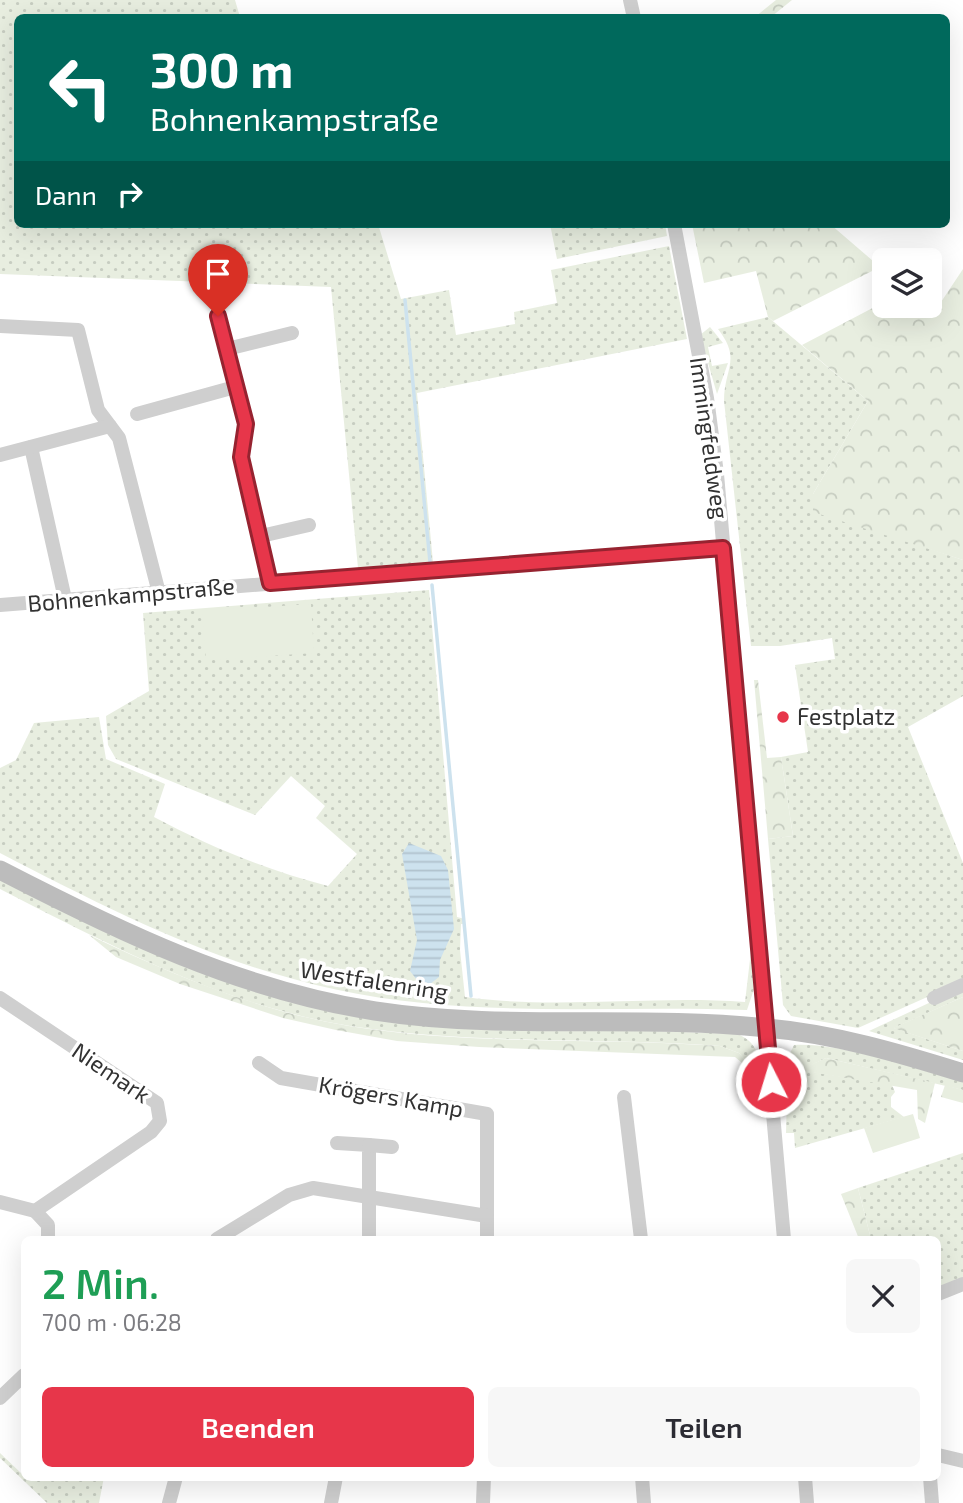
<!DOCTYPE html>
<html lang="de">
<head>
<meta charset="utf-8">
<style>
  :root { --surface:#fff; --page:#f7f7f7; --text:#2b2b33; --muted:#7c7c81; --accent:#e7364a }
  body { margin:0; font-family:"Exo 2",sans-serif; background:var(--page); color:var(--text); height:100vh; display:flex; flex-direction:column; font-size:26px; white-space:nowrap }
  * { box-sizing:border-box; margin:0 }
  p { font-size:23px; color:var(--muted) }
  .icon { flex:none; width:38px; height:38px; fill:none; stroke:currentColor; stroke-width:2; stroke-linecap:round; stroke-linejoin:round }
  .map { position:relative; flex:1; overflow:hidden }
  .sheet { position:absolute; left:21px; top:1236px; width:920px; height:245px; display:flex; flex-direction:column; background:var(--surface); border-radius:10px; box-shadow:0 7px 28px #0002 }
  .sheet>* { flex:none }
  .guide { position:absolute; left:14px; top:14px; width:936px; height:214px; border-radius:10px; box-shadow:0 7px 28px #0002; background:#00695c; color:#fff; overflow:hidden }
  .buttons { position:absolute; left:872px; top:248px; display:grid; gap:14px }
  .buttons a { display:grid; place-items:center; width:70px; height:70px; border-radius:10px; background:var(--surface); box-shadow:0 7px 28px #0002; font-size:35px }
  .pin { position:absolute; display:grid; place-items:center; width:60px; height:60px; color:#fff; margin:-72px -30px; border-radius:50% 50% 50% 0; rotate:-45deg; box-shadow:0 0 7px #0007 }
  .pin .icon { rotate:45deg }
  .me { position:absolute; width:77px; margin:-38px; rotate:355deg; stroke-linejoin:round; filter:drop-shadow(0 0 5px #0008) }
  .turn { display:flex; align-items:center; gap:24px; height:147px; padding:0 21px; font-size:32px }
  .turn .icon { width:91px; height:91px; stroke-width:2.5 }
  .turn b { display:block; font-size:49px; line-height:60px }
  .then { display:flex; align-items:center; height:66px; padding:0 21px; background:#0003; gap:14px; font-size:26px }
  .round { display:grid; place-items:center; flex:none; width:74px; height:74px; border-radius:10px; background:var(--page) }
  .overview { display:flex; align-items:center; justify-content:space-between; height:119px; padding:0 21px }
  h1 { font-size:42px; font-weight:600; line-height:52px; color:#1e9e55 }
  .cta { display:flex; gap:14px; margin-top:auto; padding:14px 21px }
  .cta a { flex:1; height:80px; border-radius:10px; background:var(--accent); color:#fff; font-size:28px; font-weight:600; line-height:80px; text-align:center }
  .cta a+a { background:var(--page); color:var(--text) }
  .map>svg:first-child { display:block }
  .green { fill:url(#green-dots) }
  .forest { fill:url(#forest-crowns) }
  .pitch { fill:#e8eee0 }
  .water { fill:url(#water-rules) }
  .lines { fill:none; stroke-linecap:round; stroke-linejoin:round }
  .stream { stroke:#cde2ee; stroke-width:3.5 }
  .street { stroke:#cfcfcf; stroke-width:14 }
  .secondary { stroke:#bcbcbc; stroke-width:19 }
  .route-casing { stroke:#962330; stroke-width:18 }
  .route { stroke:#e7364a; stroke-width:12 }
  .poi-dot { fill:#e7364a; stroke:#fff; stroke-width:2.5 }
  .labels { text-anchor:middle; stroke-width:7; stroke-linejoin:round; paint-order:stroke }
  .street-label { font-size:23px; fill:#323232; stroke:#fff }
  .poi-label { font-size:23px; fill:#323232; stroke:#fff; text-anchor:start }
</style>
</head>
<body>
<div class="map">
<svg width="963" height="1503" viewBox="0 0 963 1503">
  <defs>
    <pattern id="green-dots" width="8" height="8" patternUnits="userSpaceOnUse" patternTransform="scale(1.75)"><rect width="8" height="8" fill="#e8eee0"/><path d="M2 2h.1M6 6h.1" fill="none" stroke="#c7cdc1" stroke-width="1.8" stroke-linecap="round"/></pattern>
    <pattern id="forest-crowns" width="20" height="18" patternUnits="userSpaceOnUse" patternTransform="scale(1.75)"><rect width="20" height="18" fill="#e8eee0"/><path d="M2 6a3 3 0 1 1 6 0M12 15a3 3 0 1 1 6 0" fill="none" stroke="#c7cdc1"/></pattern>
    <pattern id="water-rules" width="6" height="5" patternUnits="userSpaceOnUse" patternTransform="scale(1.75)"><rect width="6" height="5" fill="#cde2ee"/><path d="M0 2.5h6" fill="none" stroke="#b0c2cd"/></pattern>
  </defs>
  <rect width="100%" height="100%" fill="#fff"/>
  <g class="green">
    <path d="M0 0H235L240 17 18 18V224H378L401 299 449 290 456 335 515 324 514 312 557 303 551 270 669 246 687 339 417 393 433 562 358 568 331 287 0 274Z"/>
    <path d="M550 224H665L667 236 557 259Z"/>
    <path d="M768 317 868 401 813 494 895 537 963 560V696L908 727 963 863V981L858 1028 791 1016 783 1005 768 839 793 836 781 757 808 752 795 665 835 659 832 638 780 646H751L724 401C724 368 742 360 718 329Z"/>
    <path d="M710 327 723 343 708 347 712 366 728 363 717 394 700 335Z"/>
    <path d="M429 590 457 917 465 919V924H461L460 950 465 997C558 1010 652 995 745 1002L751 951 754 989 747 1010C639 1006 530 1014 423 1003 264 988 139 925 0 853V768L16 760 34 723 99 717 106 759 165 784 154 817C210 847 267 870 328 886L357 854 316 818 325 806 291 776 255 815 116 759 108 745 106 716 149 691 143 613Z"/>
    <path d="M0 874 255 989 603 1029 737 1034C759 1042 760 1060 762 1080L739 1053 720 1046C597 1037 472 1045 350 1026 225 1006 111 946 0 889Z"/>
    <path d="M963 987V997L894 1028 963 1051V1060L869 1031Z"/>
    <path d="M794 1045C840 1042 917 1069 963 1082V1090L826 1058 801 1070 892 1085 895 1092 891 1097V1107L904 1117 795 1148 794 1133H786L788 1057Z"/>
    <path d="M963 1153V1280L938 1289V1239H871L858 1188Z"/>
    <path d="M0 1453 22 1474 24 1472V1477H104L99 1503H47L0 1458Z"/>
  </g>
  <g class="forest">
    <path d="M776 0H792L771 17H755Z"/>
    <path d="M692 224H830L880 267 773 321 768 317 756 271 704 283Z"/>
    <path d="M963 269V560L813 512V494L868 401 802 345 884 302V306H924L933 314Z"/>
    <path d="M754 680H758L767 758 781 757 793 836 768 839Z"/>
    <path d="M89 935C171 974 258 1011 349 1026 472 1046 597 1037 720 1046L739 1053 762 1080 735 1057 479 1047 397 1041 336 1030 283 1018 180 984 116 957Z"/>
    <path d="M963 997V1051L893 1028Z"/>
    <path d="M826 1058 935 1083 925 1123 918 1119 917 1090 799 1070Z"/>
    <path d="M945 1085 963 1090V1103L941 1097Z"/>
    <path d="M858 1188 871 1239H859L841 1194Z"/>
  </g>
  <g class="pitch">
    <path d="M311 604 314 653 206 660 202 611Z"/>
    <path d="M913 1114 920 1138 873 1153 864 1128Z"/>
  </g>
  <path class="water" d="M409 843 441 856 448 870 454 929 440 960 439 977 430 984 417 980 410 971 417 940 402 854Z"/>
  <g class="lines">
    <g class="stream">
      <path d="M405 300 430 562"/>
      <path d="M432 585 471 996"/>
    </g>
    <g class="street">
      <path d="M630 0 634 18"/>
      <path d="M674 224 707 398 717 474 784 1239"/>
      <path d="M218 316 245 424 241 457 270 583"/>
      <path d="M0 326 78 330 98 410 119 438 159 593"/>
      <path d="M227 349 292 333"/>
      <path d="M137 414 235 387"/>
      <path d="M31 447 65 599"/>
      <path d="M0 455 110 426"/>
      <path d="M261 536 309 525"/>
      <path d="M0 605 723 548"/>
      <path d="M0 998 157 1103 160 1121 151 1132 35 1211 48 1225V1239"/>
      <path d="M934 998 963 985"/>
      <path d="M259 1063 281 1078 487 1114V1239"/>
      <path d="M624 1097 641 1239"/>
      <path d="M337 1143 369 1145V1239"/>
      <path d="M369 1145 392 1147"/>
      <path d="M0 1202 35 1211"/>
      <path d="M217 1239 289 1195 313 1188 487 1216"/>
      <path d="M938 1294 963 1284"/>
      <path d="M0 1398 24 1375"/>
      <path d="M938 1455 963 1461"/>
      <path d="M642 1477 644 1503"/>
      <path d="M805 1477 807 1503"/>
      <path d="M930 1477 932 1503"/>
      <path d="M169 1503 176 1477"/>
      <path d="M331 1503 336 1477"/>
      <path d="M483 1503 484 1477"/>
    </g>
    <path class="secondary" d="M0 870C120 932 240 990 375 1011 505 1031 637 1014 767 1028 834 1034 899 1053 963 1073"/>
  </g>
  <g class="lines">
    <defs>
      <path id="route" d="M218 316 246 424 241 457 270 583 723 548 771 1082"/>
    </defs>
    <use href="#route" class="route-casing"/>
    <use href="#route" class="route"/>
  </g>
  <circle class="poi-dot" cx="783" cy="717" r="7"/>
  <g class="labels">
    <g class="street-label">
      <text transform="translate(709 438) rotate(82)" y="8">Immingfeldweg</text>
      <text transform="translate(131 595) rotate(-5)" y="8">Bohnenkampstraße</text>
      <text transform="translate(374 981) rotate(9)" y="8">Westfalenring</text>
      <text transform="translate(111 1073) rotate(34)" y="8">Niemark</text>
      <text transform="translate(391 1097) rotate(10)" y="8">Krögers Kamp</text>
    </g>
    <g class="poi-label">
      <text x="797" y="725">Festplatz</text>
    </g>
  </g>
</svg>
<div class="buttons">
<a><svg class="icon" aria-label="layers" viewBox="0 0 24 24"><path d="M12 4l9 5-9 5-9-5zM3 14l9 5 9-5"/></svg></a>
</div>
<div class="pin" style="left:218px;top:316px;background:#d93025"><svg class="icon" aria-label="arrive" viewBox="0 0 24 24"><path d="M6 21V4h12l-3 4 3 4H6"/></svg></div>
<svg class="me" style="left:771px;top:1082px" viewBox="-20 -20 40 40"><circle r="17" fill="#e7364a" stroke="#fff" stroke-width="3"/><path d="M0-11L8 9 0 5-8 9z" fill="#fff"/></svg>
<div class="guide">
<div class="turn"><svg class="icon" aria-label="left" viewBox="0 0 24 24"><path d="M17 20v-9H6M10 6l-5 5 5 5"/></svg><div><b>300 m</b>Bohnenkampstraße</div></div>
<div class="then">Dann<svg class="icon" aria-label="right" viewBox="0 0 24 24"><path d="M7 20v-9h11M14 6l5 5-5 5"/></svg></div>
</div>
<section class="sheet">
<div class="overview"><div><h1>2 Min.</h1><p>700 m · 06:28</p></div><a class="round"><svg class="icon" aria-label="close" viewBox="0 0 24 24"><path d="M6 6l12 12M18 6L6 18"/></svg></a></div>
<div class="cta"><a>Beenden</a><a>Teilen</a></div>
</section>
</div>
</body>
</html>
